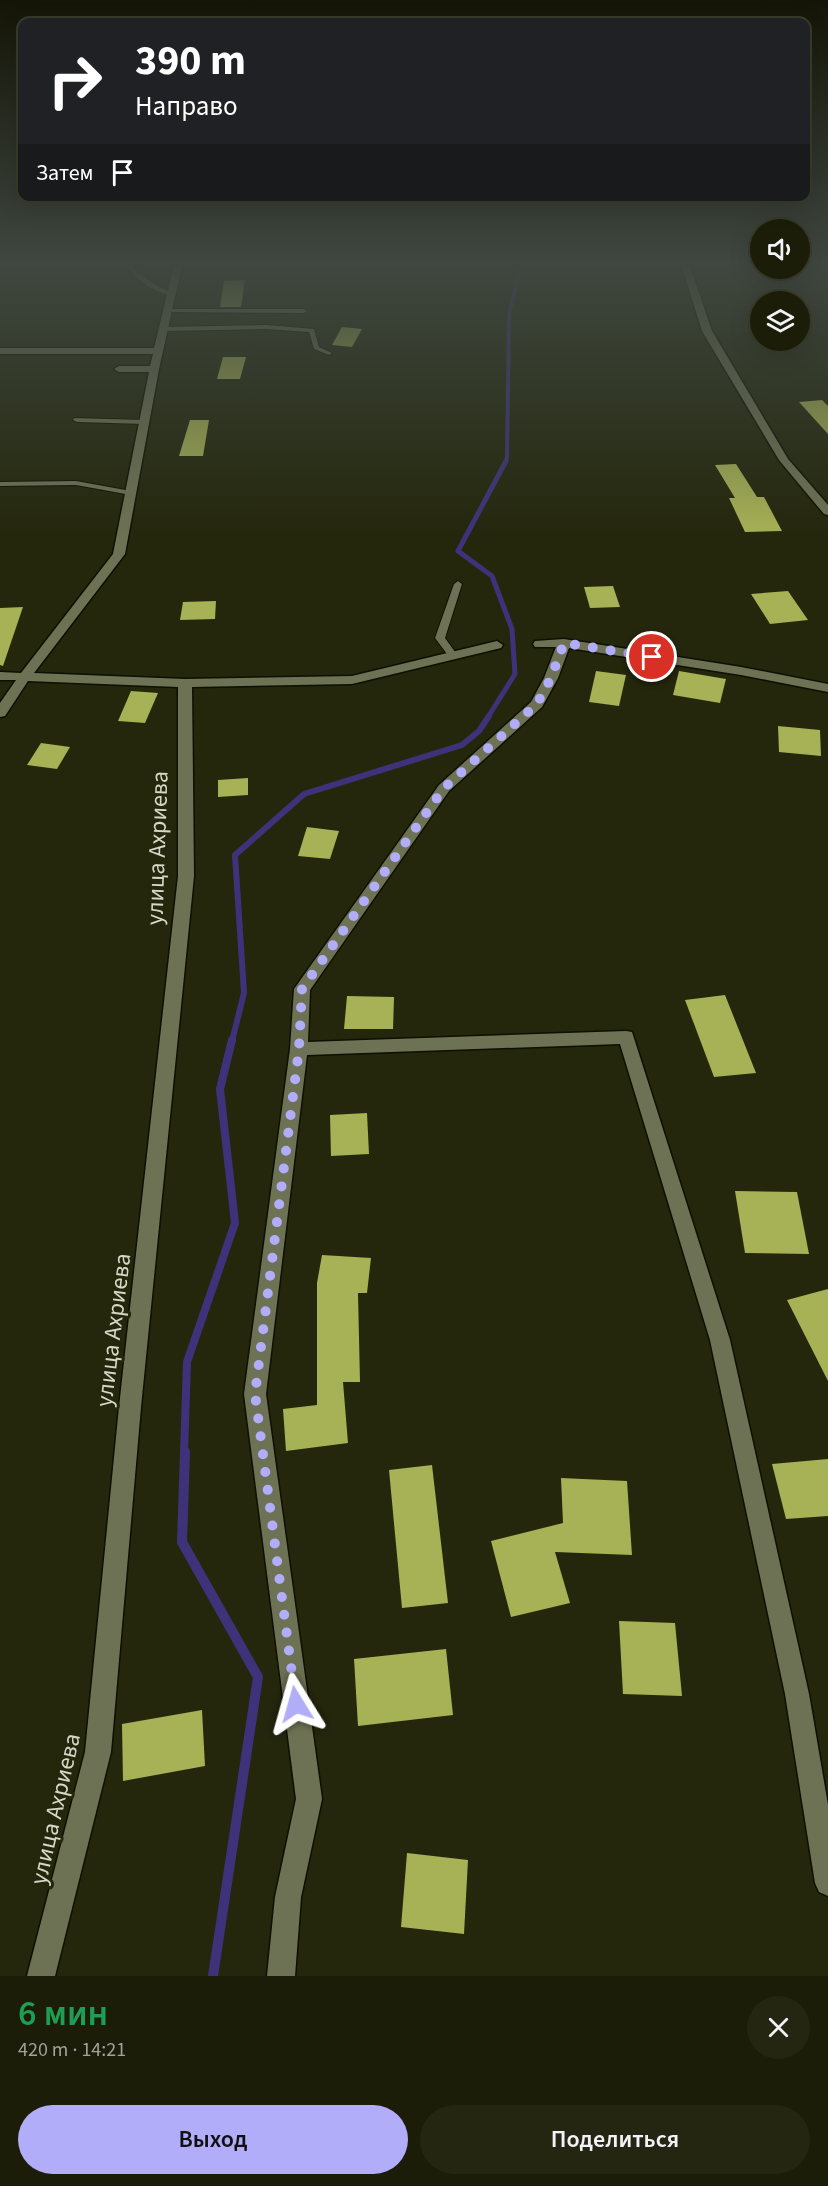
<!DOCTYPE html>
<html lang="ru">
<head>
<meta charset="utf-8">
<style>
  :root { --surface:#1b1d09; --page:#242612; --text:#f1f3f6; --muted:#a0a29c; --line:#393b2a; --accent:#b2adf9 }
  body { margin:0; font-family:"Source Sans 3",sans-serif; background:var(--page); color:var(--text); height:100vh; display:flex; flex-direction:column; font-size:22px; white-space:nowrap }
  * { box-sizing:border-box; margin:0 }
  p { font-size:20px; color:var(--muted) }
  .icon { flex:none; width:33px; height:33px; fill:none; stroke:currentColor; stroke-width:2; stroke-linecap:round; stroke-linejoin:round }
  .map { position:relative; height:1976px; overflow:hidden }
  .drawer { display:flex; flex-direction:column; background:var(--surface); flex:1 }
  .drawer>* { flex:none }
  .hud { position:absolute; left:18px; top:18px; width:792px; height:183px; border-radius:12px; box-shadow:0 6px 24px #0002,0 0 0 2px var(--line); background:#202124; color:#fff; overflow:hidden }
  .tools { position:absolute; left:750px; top:219px; display:grid; gap:12px }
  .tools a { display:grid; place-items:center; width:60px; height:60px; border-radius:50%; background:var(--surface); box-shadow:0 6px 24px #0002,0 0 0 2px var(--line); font-size:30px }
  .pin { position:absolute; display:grid; place-items:center; width:51px; height:51px; color:#fff; margin:-26px; border:3px solid #fff; border-radius:50%; box-shadow:0 2px 6px #0007 }
  .me { position:absolute; width:66px; margin:-33px; rotate:352deg; stroke-linejoin:round; filter:drop-shadow(0 0 4px #0008) }
  .turn { display:flex; align-items:center; gap:21px; height:126px; padding:0 18px; font-size:27px }
  .turn .icon { width:78px; height:78px; stroke-width:2.5 }
  .turn b { display:block; font-size:42px; line-height:51px }
  .then { display:flex; align-items:center; height:57px; padding:0 18px; background:#0003; gap:12px; font-size:22px }
  .round { display:grid; place-items:center; flex:none; width:63px; height:63px; border-radius:32px; background:var(--page) }
  .overview { display:flex; align-items:center; justify-content:space-between; height:102px; padding:0 18px }
  h1 { font-size:36px; font-weight:600; line-height:45px; color:#1e9e55 }
  .primary-button { display:flex; gap:12px; margin-top:auto; padding:12px 18px }
  .primary-button a { flex:1; height:69px; border-radius:36px; background:var(--accent); color:#111; font-size:24px; font-weight:600; line-height:69px; text-align:center }
  .primary-button a+a { background:var(--page); color:var(--text) }
  .map>svg:first-child { display:block }
  .lines { fill:none; stroke-linecap:round; stroke-linejoin:round }
  .stream-far4 { stroke:#3e337b; stroke-width:4 }
  .stream-far3 { stroke:#3e337b; stroke-width:5 }
  .stream-far2 { stroke:#3e337b; stroke-width:6 }
  .stream-far1 { stroke:#3e337b; stroke-width:8 }
  .stream { stroke:#3e337b; stroke-width:10 }
  .building { fill:#a7b155 }
  .service-casing { stroke:#0e1000; stroke-width:2 }
  .minor-casing { stroke:#0e1000; stroke-width:3 }
  .tertiary-casing { stroke:#0e1000; stroke-width:3 }
  .service { fill:#6e7254; fill-rule:evenodd }
  .minor { fill:#6e7254; fill-rule:evenodd }
  .tertiary { fill:#6e7254; fill-rule:evenodd }
  .route { stroke:#b2adf9; stroke-width:10; stroke-dasharray:0 18 }
  .labels { text-anchor:middle; stroke-width:6; stroke-linejoin:round; paint-order:stroke }
  .near-street-label { font-size:24px; fill:#d5d8c7; stroke:#24270c }
</style>
</head>
<body>
<div class="map">
<svg width="828" height="1976" viewBox="0 0 828 1976">
  <rect width="100%" height="100%" fill="#24270c"/>
  <g class="lines">
    <path class="stream-far4" d="M505 462 507 458 509 314 522 261"/>
    <path class="stream-far3" d="M488 717 515 674 512 629 492 576 458 551 506 461"/>
    <path class="stream-far2" d="M232 1041 244 993 235 855 304 794 462 745 479 731 489 716"/>
    <path class="stream-far1" d="M184 1453 187 1362 235 1223 220 1089 232 1040"/>
    <path class="stream" d="M185 1452 182 1542 258 1677 213 1976"/>
  </g>
  <g class="building">
    <path d="M245 280 241 307H220L224 281Z"/>
    <path d="M342 327 362 329 352 347 332 345Z"/>
    <path d="M223 357H246L240 379H217Z"/>
    <path d="M822 400 828 406V434L799 402Z"/>
    <path d="M190 420H209L203 456H179Z"/>
    <path d="M736 464 757 497H764L782 531 745 532 729 498H735L715 465Z"/>
    <path d="M613 586 620 607 590 608 584 587Z"/>
    <path d="M788 591 808 620 770 624 751 594Z"/>
    <path d="M216 601 215 619 180 620 183 602Z"/>
    <path d="M23 607 3 666 0 665V608Z"/>
    <path d="M596 671 626 675 619 706 589 702Z"/>
    <path d="M679 671 726 679 720 703 673 695Z"/>
    <path d="M131 691 158 693 145 723 118 721Z"/>
    <path d="M778 726 820 730 821 756 779 752Z"/>
    <path d="M41 743 70 747 57 769 27 765Z"/>
    <path d="M248 778V795L218 797V780Z"/>
    <path d="M307 827 339 831 330 859 298 856Z"/>
    <path d="M725 995 756 1073 714 1077 685 1000Z"/>
    <path d="M347 996 394 997 393 1029H344Z"/>
    <path d="M367 1113 369 1154 331 1156 330 1115Z"/>
    <path d="M735 1191 797 1192 809 1254 745 1253Z"/>
    <path d="M322 1255 371 1258 367 1293H358L360 1382H343L348 1443 286 1451 283 1409 317 1405V1283Z"/>
    <path d="M828 1289V1381L787 1300Z"/>
    <path d="M828 1459V1516L786 1519 772 1464Z"/>
    <path d="M432 1465 448 1603 402 1608 389 1470Z"/>
    <path d="M561 1478 627 1481 632 1555 555 1552 570 1603 511 1617 491 1541 563 1523Z"/>
    <path d="M619 1621 675 1623 682 1696 623 1694Z"/>
    <path d="M446 1649 453 1715 358 1726 354 1659Z"/>
    <path d="M202 1710 205 1766 123 1781 122 1724Z"/>
    <path d="M407 1853 468 1860 464 1934 401 1927Z"/>
  </g>
  <g class="lines">
    <defs>
      <g id="service">
        <path d="M123 261H129C141 279 156 284 174 294L171 296C150 290 135 280 123 261Z"/>
        <path d="M167 309H304L307 311 304 313 169 312 167 311Z"/>
        <path d="M266 325 314 329 319 347 332 353 329 355 314 349 309 332 266 329 164 331 161 329 164 327Z"/>
        <path d="M74 418 145 420 149 422 145 424 77 422 73 420Z"/>
        <path d="M76 481 131 491 135 493 131 495 76 485 0 486V482Z"/>
        <path d="M458 581 462 584 445 638 458 656 453 659 450 658 435 638 454 584Z"/>
      </g>
      <g id="minor">
        <path d="M175 261H183L159 369 125 554 34 673 185 679 352 676 497 641 503 645 501 648 352 684 192 687 194 876 141 1407 111 1752 55 1976H27L85 1752 119 1407 178 876V687L28 681 5 716 0 717V703L16 680H0V672L21 673 113 554 149 372H119L114 369 119 366H150L153 354H0V348H154Z"/>
        <path d="M564 639 741 667 828 684V692L741 675 569 648 558 678 542 707 449 791 310 990 308 1042 626 1031 632 1032 730 1340 809 1694 828 1805V1896L819 1892 815 1883 785 1694 710 1340 620 1044 307 1055 266 1394 322 1799 301 1897 295 1976H267L275 1897 296 1799 244 1394 290 1049 294 989 439 785 531 702 544 678 556 647H535L533 644 535 641Z"/>
      </g>
      <path id="tertiary" d="M680 261H688L712 331 788 459 828 505V515L824 514 779 460 702 331Z"/>
    </defs>
    <use href="#service" class="service-casing"/>
    <use href="#minor" class="minor-casing"/>
    <use href="#tertiary" class="tertiary-casing"/>
    <use href="#service" class="service"/>
    <use href="#minor" class="minor"/>
    <use href="#tertiary" class="tertiary"/>
  </g>
  <linearGradient id="sky" x2="0" y2="1"><stop stop-color="#141507"/><stop offset="0.49" stop-color="#3f4740"/><stop offset="1" stop-color="#3f4740" stop-opacity="0"/></linearGradient>
  <rect width="828" height="537" fill="url(#sky)"/>
  <g class="lines">
    <path class="route" d="M296 1704 255 1394 299 1049 302 989 444 788 537 704 551 678 564 643 652 657"/>
  </g>
  <g class="labels">
    <g class="near-street-label">
      <text transform="translate(157 848) rotate(-88)" y="8">улица Ахриева</text>
      <text transform="translate(113 1330) rotate(-83)" y="8">улица Ахриева</text>
      <text transform="translate(55 1809) rotate(-77)" y="8">улица Ахриева</text>
    </g>
  </g>
</svg>
<div class="tools">
<a><svg class="icon" aria-label="sound" viewBox="0 0 24 24"><path d="M4 9h4l5-4v14l-5-4H4zM17 9q2 3 0 6"/></svg></a>
<a><svg class="icon" aria-label="layers" viewBox="0 0 24 24"><path d="M12 4l9 5-9 5-9-5zM3 14l9 5 9-5"/></svg></a>
</div>
<div class="pin" style="left:652px;top:657px;background:#d93025"><svg class="icon" aria-label="arrive" viewBox="0 0 24 24"><path d="M6 21V4h12l-3 4 3 4H6"/></svg></div>
<svg class="me" style="left:296px;top:1704px" viewBox="-20 -20 40 40"><path d="M0-17L14 15 0 8-14 15z" fill="#b2adf9" stroke="#fff" stroke-width="4"/></svg>
<div class="hud">
<div class="turn"><svg class="icon" aria-label="right" viewBox="0 0 24 24"><path d="M7 20v-9h11M14 6l5 5-5 5"/></svg><div><b>390 m</b>Направо</div></div>
<div class="then">Затем<svg class="icon" aria-label="arrive" viewBox="0 0 24 24"><path d="M6 21V4h12l-3 4 3 4H6"/></svg></div>
</div>
</div>
<section class="drawer">
<div class="overview"><div><h1>6 мин</h1><p>420 m · 14:21</p></div><a class="round"><svg class="icon" aria-label="close" viewBox="0 0 24 24"><path d="M6 6l12 12M18 6L6 18"/></svg></a></div>
<div class="primary-button"><a>Выход</a><a>Поделиться</a></div>
</section>
</body>
</html>
